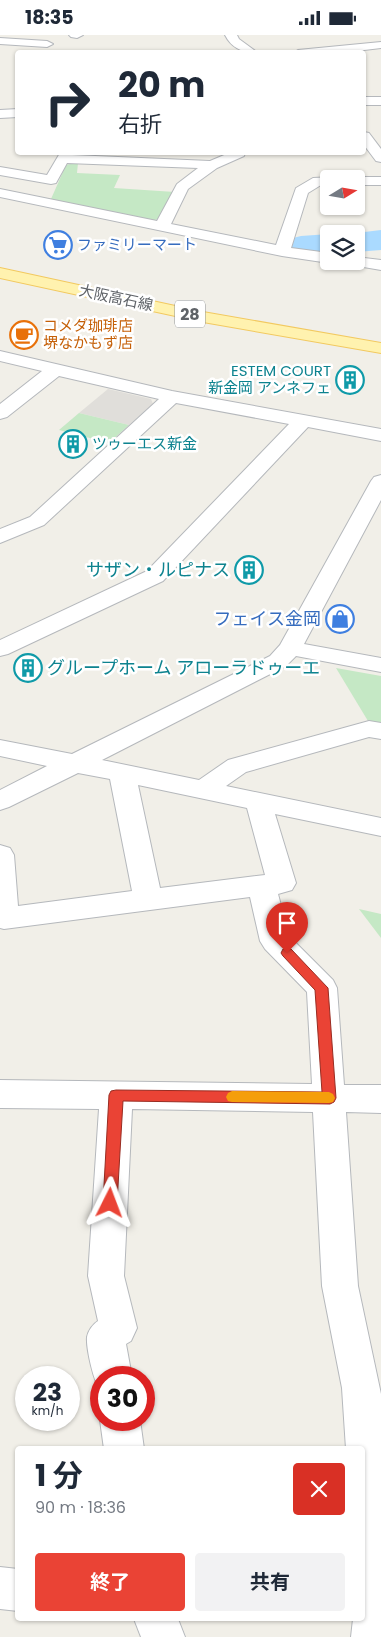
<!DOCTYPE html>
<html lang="ja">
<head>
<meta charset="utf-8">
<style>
  :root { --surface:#fff; --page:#f2f2f3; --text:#1f2937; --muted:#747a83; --accent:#ea4335 }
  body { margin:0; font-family:Poppins,"Noto Sans JP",sans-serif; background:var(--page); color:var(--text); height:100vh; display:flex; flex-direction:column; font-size:19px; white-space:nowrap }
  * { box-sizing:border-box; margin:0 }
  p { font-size:16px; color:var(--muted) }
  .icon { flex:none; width:28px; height:28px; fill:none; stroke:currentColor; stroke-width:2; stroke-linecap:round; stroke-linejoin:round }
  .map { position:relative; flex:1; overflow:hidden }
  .sheet { position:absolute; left:15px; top:1411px; width:350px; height:175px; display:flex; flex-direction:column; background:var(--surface); border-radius:5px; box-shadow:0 1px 4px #0004 }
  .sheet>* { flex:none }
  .top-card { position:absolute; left:15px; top:15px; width:351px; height:105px; border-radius:5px; box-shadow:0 1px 4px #0004; background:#fff; color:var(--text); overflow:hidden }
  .needle { width:32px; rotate:79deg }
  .tools { position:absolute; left:320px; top:135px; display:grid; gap:10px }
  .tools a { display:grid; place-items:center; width:45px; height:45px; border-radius:5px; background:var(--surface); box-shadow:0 1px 4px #0004; font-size:25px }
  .speed { position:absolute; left:15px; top:1331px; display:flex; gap:10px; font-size:25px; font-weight:700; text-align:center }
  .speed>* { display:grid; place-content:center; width:65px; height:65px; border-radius:50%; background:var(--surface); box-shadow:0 1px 4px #0004; line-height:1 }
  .speed small { font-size:12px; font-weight:400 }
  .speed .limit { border:8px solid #d22; background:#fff; color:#111 }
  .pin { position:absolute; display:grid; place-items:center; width:42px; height:42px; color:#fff; margin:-51px -21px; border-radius:50% 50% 50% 0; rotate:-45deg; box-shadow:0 0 5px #0007 }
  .pin .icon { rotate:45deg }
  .me { position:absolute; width:55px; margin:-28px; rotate:3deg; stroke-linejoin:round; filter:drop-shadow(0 0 4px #0008) }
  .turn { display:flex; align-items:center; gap:18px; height:105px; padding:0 20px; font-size:22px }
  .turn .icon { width:65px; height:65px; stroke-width:2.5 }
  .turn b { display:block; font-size:35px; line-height:42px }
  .round { display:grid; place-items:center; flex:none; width:52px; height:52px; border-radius:5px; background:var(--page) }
  .summary { display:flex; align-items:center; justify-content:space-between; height:85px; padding:0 20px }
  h1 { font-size:30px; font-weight:700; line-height:38px }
  .cta { display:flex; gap:10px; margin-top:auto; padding:10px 20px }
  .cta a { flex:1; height:58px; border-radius:5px; background:var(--accent); color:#fff; font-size:20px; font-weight:700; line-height:58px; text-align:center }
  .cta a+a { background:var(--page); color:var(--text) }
  .status { display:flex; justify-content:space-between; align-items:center; height:35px; padding:0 25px; background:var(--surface); direction:ltr }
  .status svg { height:14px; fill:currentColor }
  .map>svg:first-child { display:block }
  .industrial { fill:#e0deda }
  .green { fill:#c5e8c5 }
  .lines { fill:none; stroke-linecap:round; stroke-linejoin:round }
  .river { fill:#aadaff; fill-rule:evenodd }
  .minor-casing { stroke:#b5b8bc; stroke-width:2 }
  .major-casing { stroke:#f2c960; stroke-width:2 }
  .minor { fill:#fff; fill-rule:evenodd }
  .major { fill:#fff2af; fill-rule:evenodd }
  .route { fill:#ea4335; stroke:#982c22 }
  .slow { fill:#f59e0b }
  .labels { text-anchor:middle; stroke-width:5; stroke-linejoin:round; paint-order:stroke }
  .far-shop-label { font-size:15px; fill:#366cbe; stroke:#fff; text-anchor:start }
  .far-street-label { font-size:15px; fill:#5f6368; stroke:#fff }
  .far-food-label { font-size:15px; fill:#c56008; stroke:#fff; text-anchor:start }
  .far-culture-label { font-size:15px; fill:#0d838f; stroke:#fff; text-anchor:end }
  .shield { fill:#fff; stroke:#8f9295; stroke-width:1 }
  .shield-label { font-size:16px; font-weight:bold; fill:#5f6368 }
  .culture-label { font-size:18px; fill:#0d838f; stroke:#fff; text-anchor:end }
  .shop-label { font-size:18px; fill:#366cbe; stroke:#fff; text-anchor:end }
</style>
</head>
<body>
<div class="status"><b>18:35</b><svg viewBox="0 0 49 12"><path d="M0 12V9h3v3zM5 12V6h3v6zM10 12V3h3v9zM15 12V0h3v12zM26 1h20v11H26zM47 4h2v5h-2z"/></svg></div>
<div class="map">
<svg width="381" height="1602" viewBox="0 0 381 1602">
  <rect width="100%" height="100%" fill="#f1efe8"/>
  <path class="industrial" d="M108 354 151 364 153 369 129 390 79 378Z"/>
  <g class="green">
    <path d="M74 128H78L77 138 120 140 114 153 175 157 163 183 154 185 51 164 66 130Z"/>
    <path d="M79 378 129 390 109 408 59 395Z"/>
    <path d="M336 633 381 641V688L368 686Z"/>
    <path d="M359 874 381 879V903Z"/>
  </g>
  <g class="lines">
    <g class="river">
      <path d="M381 195V215L356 217V199H348Z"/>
      <path d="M329 199V219L301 221 289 218 284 211 289 204 301 201Z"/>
    </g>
    <defs>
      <g id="minor">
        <path d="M69 0H83L77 3 71 2Z"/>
        <path d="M225 0H237L239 4 258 18C244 18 232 14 225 0Z"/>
        <path d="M0 3 47 6 53 9 47 12 0 9Z"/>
        <path d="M381 7V13L339 18H293L298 15Z"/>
        <rect x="364" y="62" width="17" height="8"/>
        <path d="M18 74V82L0 83V75Z"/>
        <path d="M364 97 369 98 381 114V127L376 126 364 110Z"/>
        <path d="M60 118H72V120L210 126 229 118H245L244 121 217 133 188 154 171 189 276 210 296 153 313 143 334 142 335 144H329V149L321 150 308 158 291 213 329 218V226H335L329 228 282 221 0 162V154L157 186 177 149 198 133 67 128 56 148 51 149 0 140V132L47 140Z"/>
        <path d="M356 142H381V150H356V144H350Z"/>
        <path d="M356 222 381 225V235L346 229 344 226H356Z"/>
        <path d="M0 316 172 356 381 394V406L308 392 163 546 8 619 0 621V605L147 536 289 389 176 368 44 490 0 508V494L30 482 159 364 59 341 7 382 0 384V369L42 336 0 326Z"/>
        <path d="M381 440V465L304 609 381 623V637L296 621 286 631 102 725 199 745 228 725 369 686 381 688V704L369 702 246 737 226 751 381 783V801L275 779 296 848 292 855 278 859 289 901 333 945 337 953 344 1050H381V1078L346 1077 358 1251 381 1359V1602H351L353 1584H362V1414H346L342 1353 322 1251 313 1077 132 1074 124 1241 137 1293 131 1306 126 1309 132 1342H101V1356C94 1349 86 1313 87 1302 88 1296 93 1289 98 1286L88 1241 99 1074 0 1073V1045L312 1049 307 957 265 914 260 906 250 862 4 894 0 893V810L10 813 14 820 18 871 132 856 110 744 78 738 9 772 0 775V755L47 731 0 721V705L72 719 270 621 280 610 371 446 374 442ZM138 750 247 773 265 840 160 853Z"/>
        <path d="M101 1383V1385H140L144 1414H104L100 1385Z"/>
        <path d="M0 1532 18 1534V1576L0 1574Z"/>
        <path d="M134 1584H178L185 1602H141Z"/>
      </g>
      <path id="major" d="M0 233 203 277 381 308V318L203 287 0 243Z"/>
    </defs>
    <use href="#minor" class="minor-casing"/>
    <use href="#major" class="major-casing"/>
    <use href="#minor" class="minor"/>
    <use href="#major" class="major"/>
  </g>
  <path class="route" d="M287 913 291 914 328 953 336 1063 334 1067 330 1069 123 1066 117 1168 115 1173 110 1175 105 1173 103 1168 109 1060 111 1056 116 1055 322 1057 315 955 283 921 281 918 283 914Z"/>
  <path class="slow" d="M232 1056 329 1057 333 1059 335 1063 333 1067 329 1068 232 1067 228 1066 226 1062 228 1058Z"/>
  <defs>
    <symbol id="supermarket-ring" viewBox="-11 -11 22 22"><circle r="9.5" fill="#fff" stroke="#3f7fe0" stroke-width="1.5"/><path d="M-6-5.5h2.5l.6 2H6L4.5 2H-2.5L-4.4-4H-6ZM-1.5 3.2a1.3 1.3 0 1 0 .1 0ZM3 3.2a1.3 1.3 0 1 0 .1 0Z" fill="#3f7fe0"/></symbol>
    <symbol id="cafe-ring" viewBox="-11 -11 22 22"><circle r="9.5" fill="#fff" stroke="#e8710a" stroke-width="1.5"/><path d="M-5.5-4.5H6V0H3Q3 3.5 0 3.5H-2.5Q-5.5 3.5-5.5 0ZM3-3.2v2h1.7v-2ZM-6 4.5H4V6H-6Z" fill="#e8710a"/></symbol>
    <symbol id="building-ring" viewBox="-11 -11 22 22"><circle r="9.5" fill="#fff" stroke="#0f9aa8" stroke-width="1.5"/><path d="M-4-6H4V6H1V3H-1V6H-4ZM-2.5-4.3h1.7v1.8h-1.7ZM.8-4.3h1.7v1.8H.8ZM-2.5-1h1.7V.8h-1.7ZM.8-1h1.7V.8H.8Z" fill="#0f9aa8"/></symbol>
    <symbol id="shop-ring" viewBox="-11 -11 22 22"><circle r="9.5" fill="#fff" stroke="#3f7fe0" stroke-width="1.5"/><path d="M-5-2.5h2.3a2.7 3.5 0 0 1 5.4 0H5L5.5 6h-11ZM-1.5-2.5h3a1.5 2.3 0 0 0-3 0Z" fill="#3f7fe0"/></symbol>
  </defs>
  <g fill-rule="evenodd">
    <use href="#supermarket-ring" x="42" y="194" width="32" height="32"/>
    <use href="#cafe-ring" x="8" y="284" width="32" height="32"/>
    <use href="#building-ring" x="334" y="329" width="32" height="32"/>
    <use href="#building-ring" x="57" y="393" width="32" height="32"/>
    <use href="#building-ring" x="233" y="519" width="32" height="32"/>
    <use href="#shop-ring" x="324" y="568" width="32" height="32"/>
    <use href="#building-ring" x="12" y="617" width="32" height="32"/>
  </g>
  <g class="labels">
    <g class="far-shop-label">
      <text x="77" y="215">ファミリーマート</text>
    </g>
    <g class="far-street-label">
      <text transform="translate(116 263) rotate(12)" y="5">大阪高石線</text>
    </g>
    <g class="far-food-label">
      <text x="43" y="296">コメダ珈琲店<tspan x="43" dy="17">堺なかもず店</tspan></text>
    </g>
    <g class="far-culture-label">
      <text x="331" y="341">ESTEM COURT<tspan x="331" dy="17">新金岡 アンネフェ</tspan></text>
      <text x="92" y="414" text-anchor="start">ツゥーエス新金</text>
    </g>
    <rect class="shield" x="175" y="265.5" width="30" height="27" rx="4"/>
    <g class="shield-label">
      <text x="190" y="285">28</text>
    </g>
    <g class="culture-label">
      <text x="230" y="541">サザン・ルピナス</text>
      <text x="47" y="639" text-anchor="start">グループホーム アローラドゥーエ</text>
    </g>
    <g class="shop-label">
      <text x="321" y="590">フェイス金岡</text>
    </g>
  </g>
</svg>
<div class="tools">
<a><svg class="needle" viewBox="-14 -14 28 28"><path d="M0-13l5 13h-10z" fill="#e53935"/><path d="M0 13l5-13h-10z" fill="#747a83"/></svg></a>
<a><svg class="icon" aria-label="layers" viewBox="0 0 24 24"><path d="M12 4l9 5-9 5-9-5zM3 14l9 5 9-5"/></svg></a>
</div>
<div class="speed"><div>23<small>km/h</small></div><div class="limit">30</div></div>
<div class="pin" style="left:287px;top:918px;background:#d93025"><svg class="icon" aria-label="arrive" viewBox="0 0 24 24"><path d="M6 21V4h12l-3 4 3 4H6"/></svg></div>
<svg class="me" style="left:110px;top:1168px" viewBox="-20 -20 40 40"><path d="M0-17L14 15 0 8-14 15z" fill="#ea4335" stroke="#fff" stroke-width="4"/></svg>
<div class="top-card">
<div class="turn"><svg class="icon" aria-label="right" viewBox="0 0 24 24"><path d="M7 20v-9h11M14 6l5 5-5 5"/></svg><div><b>20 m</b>右折</div></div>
</div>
<section class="sheet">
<div class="summary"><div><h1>1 分</h1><p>90 m · 18:36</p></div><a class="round" style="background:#d93025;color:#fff"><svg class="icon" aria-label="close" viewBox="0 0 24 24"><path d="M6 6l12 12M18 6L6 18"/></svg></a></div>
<div class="cta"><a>終了</a><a>共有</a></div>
</section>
</div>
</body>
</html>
